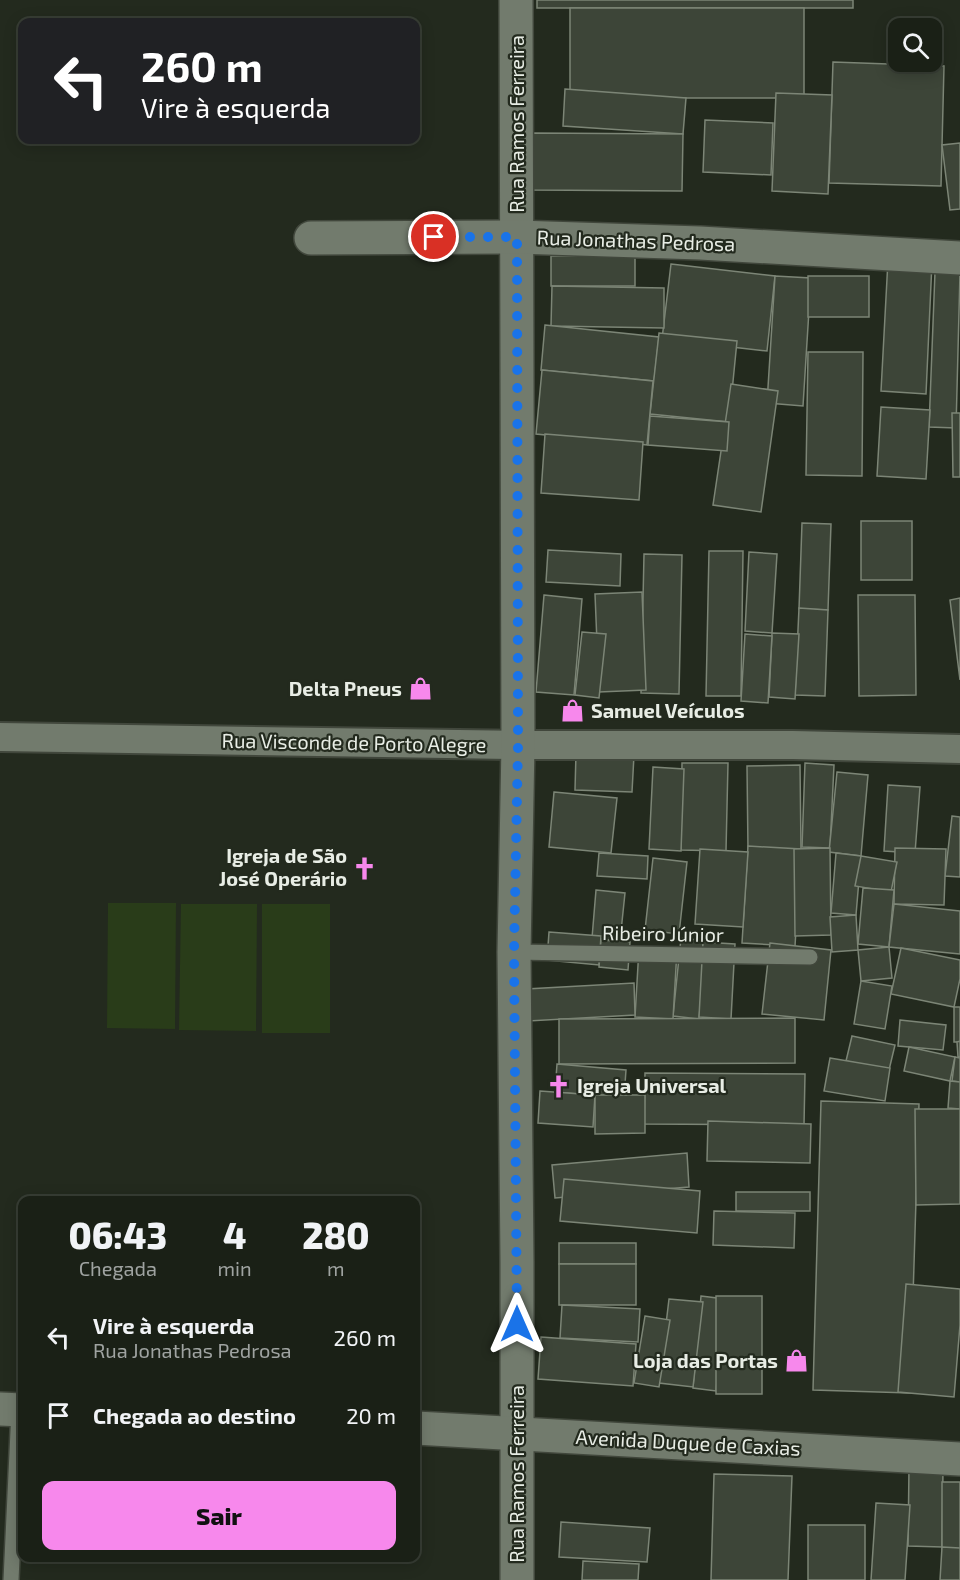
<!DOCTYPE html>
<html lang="pt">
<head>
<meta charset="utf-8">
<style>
  :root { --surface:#1a2016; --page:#23281f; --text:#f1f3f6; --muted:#9fa3a1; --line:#383e35; --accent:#f788ec }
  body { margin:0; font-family:"Exo 2",sans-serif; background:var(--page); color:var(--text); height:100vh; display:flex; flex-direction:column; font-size:22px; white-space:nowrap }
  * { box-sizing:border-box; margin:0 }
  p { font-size:20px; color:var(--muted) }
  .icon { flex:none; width:33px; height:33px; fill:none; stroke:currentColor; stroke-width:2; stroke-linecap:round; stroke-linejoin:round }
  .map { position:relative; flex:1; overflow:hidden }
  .sheet { position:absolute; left:18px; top:1196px; width:402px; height:366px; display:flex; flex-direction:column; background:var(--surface); border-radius:12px; box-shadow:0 3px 15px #0003,0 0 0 2px var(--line) }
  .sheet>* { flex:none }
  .hud { position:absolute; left:18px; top:18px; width:402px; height:126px; border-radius:12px; box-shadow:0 3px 15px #0003,0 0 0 2px var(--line); background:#202124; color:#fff; overflow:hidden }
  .tools { position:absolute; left:888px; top:18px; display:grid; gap:12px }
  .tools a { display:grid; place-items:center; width:54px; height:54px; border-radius:12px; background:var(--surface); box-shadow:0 3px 15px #0003,0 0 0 2px var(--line); font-size:30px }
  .pin { position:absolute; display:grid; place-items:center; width:51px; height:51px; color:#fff; margin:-26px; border:3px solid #fff; border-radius:50%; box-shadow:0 2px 6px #0007 }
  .me { position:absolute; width:66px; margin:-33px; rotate:0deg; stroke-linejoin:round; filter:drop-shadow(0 0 4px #0008) }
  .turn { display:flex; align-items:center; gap:21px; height:126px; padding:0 24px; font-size:27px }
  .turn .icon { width:78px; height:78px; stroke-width:2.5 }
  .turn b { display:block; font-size:42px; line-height:51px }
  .eta { display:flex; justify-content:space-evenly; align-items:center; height:102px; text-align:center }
  .eta b { font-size:36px; font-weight:800; line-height:42px }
  .button { display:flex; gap:12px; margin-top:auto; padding:12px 24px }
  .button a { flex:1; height:69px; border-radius:12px; background:var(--accent); color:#111; font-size:24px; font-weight:800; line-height:69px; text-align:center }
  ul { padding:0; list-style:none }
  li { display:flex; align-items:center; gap:18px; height:78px; padding:0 24px }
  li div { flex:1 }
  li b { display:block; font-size:22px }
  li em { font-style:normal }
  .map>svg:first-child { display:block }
  .pitch { fill:#293c19 }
  .building { fill:#3d4538; stroke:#7c8576; stroke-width:1.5 }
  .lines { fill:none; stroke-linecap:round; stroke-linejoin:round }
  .lane-casing { stroke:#41473c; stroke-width:18 }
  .street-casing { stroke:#41473c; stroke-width:32 }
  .secondary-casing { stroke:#41473c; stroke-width:36 }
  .lane { stroke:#727b6d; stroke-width:15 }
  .street { stroke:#727b6d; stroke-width:28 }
  .secondary { stroke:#727b6d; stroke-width:33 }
  .route { stroke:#1a73e8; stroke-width:10; stroke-dasharray:0 18 }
  .labels { text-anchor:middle; stroke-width:4.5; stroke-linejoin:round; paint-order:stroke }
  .street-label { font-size:20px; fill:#e8ede5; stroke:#232a1e }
  .poi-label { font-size:20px; font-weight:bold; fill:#e8ede5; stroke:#232a1e; text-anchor:end }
</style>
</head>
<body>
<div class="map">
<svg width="960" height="1580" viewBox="0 0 960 1580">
  <rect width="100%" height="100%" fill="#232a1e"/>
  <g class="pitch">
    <path d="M108 903H176L175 1029 107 1028Z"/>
    <path d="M181 904H257L256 1031 179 1030Z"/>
    <rect x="262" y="904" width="68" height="129"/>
  </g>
  <g class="building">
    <rect x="537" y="0" width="316" height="8"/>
    <rect x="570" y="8" width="234" height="90"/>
    <path d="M833 62 944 66 941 186 829 183Z"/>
    <path d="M565 89 686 98 683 134 563 126Z"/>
    <path d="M776 93 832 95 828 194 772 191Z"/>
    <path d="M705 120 773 123 771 175 703 172Z"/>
    <path d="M532 133 683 134 682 191 532 190Z"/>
    <path d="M960 143V209L950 210 942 145Z"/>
    <rect x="551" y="256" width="84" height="30"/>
    <path d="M888 260 932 262 926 394 881 391Z"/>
    <path d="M671 264 775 276 767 351 662 339Z"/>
    <path d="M935 272 960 273 956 428 929 427Z"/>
    <path d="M775 276 811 278 803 406 767 403Z"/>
    <rect x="808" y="276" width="61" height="41"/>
    <path d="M552 286 664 288V328L551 326Z"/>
    <path d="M545 325 659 337 654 381 541 370Z"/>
    <path d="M659 333 737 341 729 422 650 414Z"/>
    <path d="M808 352H863L862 476 806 475Z"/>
    <path d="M542 370 653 381 647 445 536 434Z"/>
    <path d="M731 384 778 391 761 512 713 505Z"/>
    <path d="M881 407 930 410 926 479 877 476Z"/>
    <path d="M952 413H960V477H953Z"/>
    <path d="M650 416 729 422 727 451 648 445Z"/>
    <path d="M545 434 643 442 639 500 541 493Z"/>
    <rect x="861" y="521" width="51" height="59"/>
    <path d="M802 523 831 524 828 610 799 609Z"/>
    <path d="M548 550 621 554 620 586 546 582Z"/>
    <path d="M709 551H743L741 696H706Z"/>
    <path d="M749 552 777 554 772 633 745 631Z"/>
    <path d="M644 554 682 555 679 694 641 693Z"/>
    <path d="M642 592 646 690 599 692 595 594Z"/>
    <path d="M544 595 582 599 574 695 536 692Z"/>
    <path d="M858 595H915L916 695 859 696Z"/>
    <path d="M960 598V680L950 600Z"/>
    <path d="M799 608 828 610 825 696 795 695Z"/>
    <path d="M582 632 606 634 599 698 575 695Z"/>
    <path d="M772 633 799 634 795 699 769 697Z"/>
    <path d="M745 634 772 636 768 703 741 701Z"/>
    <path d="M576 753 634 755 632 792 575 790Z"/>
    <path d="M682 763H728L726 851 681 850Z"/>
    <path d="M805 763 834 765 830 848 802 847Z"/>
    <path d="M800 765 801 849 748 850 747 766Z"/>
    <path d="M653 767 684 769 681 851 649 849Z"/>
    <path d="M837 772 868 775 861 856 829 852Z"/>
    <path d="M888 785 920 787 915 853 884 851Z"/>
    <path d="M554 792 617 798 611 853 549 847Z"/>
    <path d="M952 816 960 817V877L945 876Z"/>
    <path d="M748 846 801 849 795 946 742 943Z"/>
    <path d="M830 848 831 935 795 936 794 849Z"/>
    <path d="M895 848 946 849 944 905 894 904Z"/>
    <path d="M700 849 748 852 743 927 695 924Z"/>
    <path d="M599 853 648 856 647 879 597 876Z"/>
    <path d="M836 853 861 856 856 915 831 913Z"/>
    <path d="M861 856 897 862 891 892 855 886Z"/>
    <path d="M653 858 687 862 679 934 645 930Z"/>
    <path d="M863 888 894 890 889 947 858 944Z"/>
    <path d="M596 890 625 893 620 941 592 938Z"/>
    <path d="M894 904 960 911V954L889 947Z"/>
    <path d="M856 915 858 950 832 952 830 917Z"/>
    <path d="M549 932 601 936 599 965 547 960Z"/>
    <path d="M681 938 706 941 699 1019 673 1016Z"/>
    <path d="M601 940 630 942 628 970 599 967Z"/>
    <path d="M703 942 735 944 731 1019 699 1017Z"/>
    <path d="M770 943 831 950 824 1020 762 1014Z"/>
    <path d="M889 947 892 978 861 981 858 950Z"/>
    <path d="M639 948 677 950 673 1019 635 1017Z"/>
    <path d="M901 948 960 960V979L954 1007 891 994Z"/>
    <path d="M861 981 892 986 885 1029 854 1024Z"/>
    <path d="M634 983 635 1015 528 1021 526 989Z"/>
    <rect x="954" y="1007" width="6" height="35"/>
    <path d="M795 1018V1063L559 1064V1019Z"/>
    <path d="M900 1020 946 1025 943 1050 898 1046Z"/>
    <path d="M852 1036 895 1045 889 1070 846 1061Z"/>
    <path d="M960 1041V1057H958L957 1042Z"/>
    <path d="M909 1047 955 1057 950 1081 904 1071Z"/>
    <path d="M955 1057 960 1058V1082L952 1081Z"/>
    <path d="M830 1058 890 1068 885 1101 824 1091Z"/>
    <path d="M557 1064 626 1070 624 1098 555 1092Z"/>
    <path d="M645 1073 805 1074 804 1125 644 1124Z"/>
    <path d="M950 1081 960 1082V1109L948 1108Z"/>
    <path d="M540 1091 595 1095 593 1127 538 1123Z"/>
    <path d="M595 1095H645V1133L595 1134Z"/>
    <path d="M821 1101 919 1104 910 1393 813 1390Z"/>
    <path d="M915 1109H960V1204L916 1205Z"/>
    <path d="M708 1121 811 1124 810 1163 707 1161Z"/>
    <path d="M687 1153 689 1187 555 1198 552 1165Z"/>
    <path d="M564 1179 700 1191 697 1233 560 1221Z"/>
    <rect x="736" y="1192" width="74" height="19"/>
    <path d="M714 1211 795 1213 794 1248 713 1245Z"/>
    <rect x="559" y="1243" width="77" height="21"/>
    <rect x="559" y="1264" width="77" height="41"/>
    <path d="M906 1284 960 1289V1325L954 1397 898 1392Z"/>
    <path d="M701 1296 725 1299 716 1391 693 1388Z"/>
    <rect x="716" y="1296" width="46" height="98"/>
    <path d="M669 1299 703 1302 693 1387 659 1383Z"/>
    <path d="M562 1305 640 1309 638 1342 560 1338Z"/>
    <path d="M645 1316 670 1320 659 1387 634 1383Z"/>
    <path d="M541 1337 636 1344 633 1386 538 1379Z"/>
    <path d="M909 1468 943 1469 942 1547 908 1546Z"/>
    <path d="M714 1474 792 1476 788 1580H711Z"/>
    <rect x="942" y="1482" width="18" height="67"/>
    <path d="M876 1503 910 1505 905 1580H871Z"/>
    <path d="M561 1522 650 1528 647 1562 559 1557Z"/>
    <rect x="808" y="1525" width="57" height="55"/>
    <path d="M942 1547 960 1548V1580H940Z"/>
    <path d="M583 1561 639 1564 638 1580H582Z"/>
  </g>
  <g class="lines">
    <defs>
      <g id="lane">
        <path d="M514 952 810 957"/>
        <path d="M11 1580 19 1410"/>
      </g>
      <path id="street" d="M0 737 518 745H793L960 749"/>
      <g id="secondary">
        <path d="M516 0 518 745 514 952 517 1262V1580"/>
        <path d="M311 238 517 237 700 243 960 258"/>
        <path d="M0 1409 22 1410"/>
        <path d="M416 1428 960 1459"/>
      </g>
    </defs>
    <use href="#lane" class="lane-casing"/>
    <use href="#street" class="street-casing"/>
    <use href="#secondary" class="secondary-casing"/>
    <use href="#lane" class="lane"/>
    <use href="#street" class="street"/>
    <use href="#secondary" class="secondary"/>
  </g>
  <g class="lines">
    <path class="route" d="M434 237H517L518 745 514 952 517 1324"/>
  </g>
  <defs>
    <symbol id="shop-bare" viewBox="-9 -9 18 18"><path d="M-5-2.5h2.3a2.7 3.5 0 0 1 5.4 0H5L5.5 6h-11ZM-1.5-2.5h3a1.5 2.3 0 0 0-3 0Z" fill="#f788ec" stroke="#232a1e" stroke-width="2.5" paint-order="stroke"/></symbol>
    <symbol id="church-bare" viewBox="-9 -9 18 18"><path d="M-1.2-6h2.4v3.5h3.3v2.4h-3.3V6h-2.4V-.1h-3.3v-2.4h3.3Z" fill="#f788ec" stroke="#232a1e" stroke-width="2.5" paint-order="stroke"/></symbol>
  </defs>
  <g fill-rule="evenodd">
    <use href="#shop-bare" x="404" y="672" width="33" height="33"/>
    <use href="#shop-bare" x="556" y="694" width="33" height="33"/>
    <use href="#church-bare" x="348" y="852" width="33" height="33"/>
    <use href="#church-bare" x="542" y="1070" width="33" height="33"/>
    <use href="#shop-bare" x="780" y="1344" width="33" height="33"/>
  </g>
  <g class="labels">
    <g class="street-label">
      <text transform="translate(517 124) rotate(-90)" y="7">Rua Ramos Ferreira</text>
      <text transform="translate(636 241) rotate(2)" y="7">Rua Jonathas Pedrosa</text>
      <text transform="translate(354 743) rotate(1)" y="7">Rua Visconde de Porto Alegre</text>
      <text transform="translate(663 934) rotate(1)" y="7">Ribeiro Júnior</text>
      <text transform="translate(688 1443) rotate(3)" y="7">Avenida Duque de Caxias</text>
      <text transform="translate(517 1474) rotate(-90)" y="7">Rua Ramos Ferreira</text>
    </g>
    <g class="poi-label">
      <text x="402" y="696">Delta Pneus</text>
      <text x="591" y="718" text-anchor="start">Samuel Veículos</text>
      <text x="347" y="863">Igreja de São<tspan x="347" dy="23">José Operário</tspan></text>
      <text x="577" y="1093" text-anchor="start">Igreja Universal</text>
      <text x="778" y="1368">Loja das Portas</text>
    </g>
  </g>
</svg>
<div class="tools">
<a><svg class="icon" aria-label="search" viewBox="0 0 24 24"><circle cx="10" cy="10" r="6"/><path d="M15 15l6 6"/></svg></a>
</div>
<div class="pin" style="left:434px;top:237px;background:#d93025"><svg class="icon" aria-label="arrive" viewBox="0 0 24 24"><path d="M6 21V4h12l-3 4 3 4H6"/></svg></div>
<svg class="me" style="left:517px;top:1324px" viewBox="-20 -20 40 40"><path d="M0-17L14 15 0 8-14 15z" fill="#1a73e8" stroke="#fff" stroke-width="4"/></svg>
<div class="hud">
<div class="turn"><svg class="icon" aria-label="left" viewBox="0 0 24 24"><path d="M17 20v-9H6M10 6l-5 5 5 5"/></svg><div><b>260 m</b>Vire à esquerda</div></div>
</div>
<section class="sheet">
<div class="eta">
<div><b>06:43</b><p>Chegada</p></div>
<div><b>4</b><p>min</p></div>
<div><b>280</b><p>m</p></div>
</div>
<ul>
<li><svg class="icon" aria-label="left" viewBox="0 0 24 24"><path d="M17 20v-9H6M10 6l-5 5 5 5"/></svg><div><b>Vire à esquerda</b><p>Rua Jonathas Pedrosa</p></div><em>260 m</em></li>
<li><svg class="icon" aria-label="arrive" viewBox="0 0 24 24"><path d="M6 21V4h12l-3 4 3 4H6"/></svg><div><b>Chegada ao destino</b></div><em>20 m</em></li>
</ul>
<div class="button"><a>Sair</a></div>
</section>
</div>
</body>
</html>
